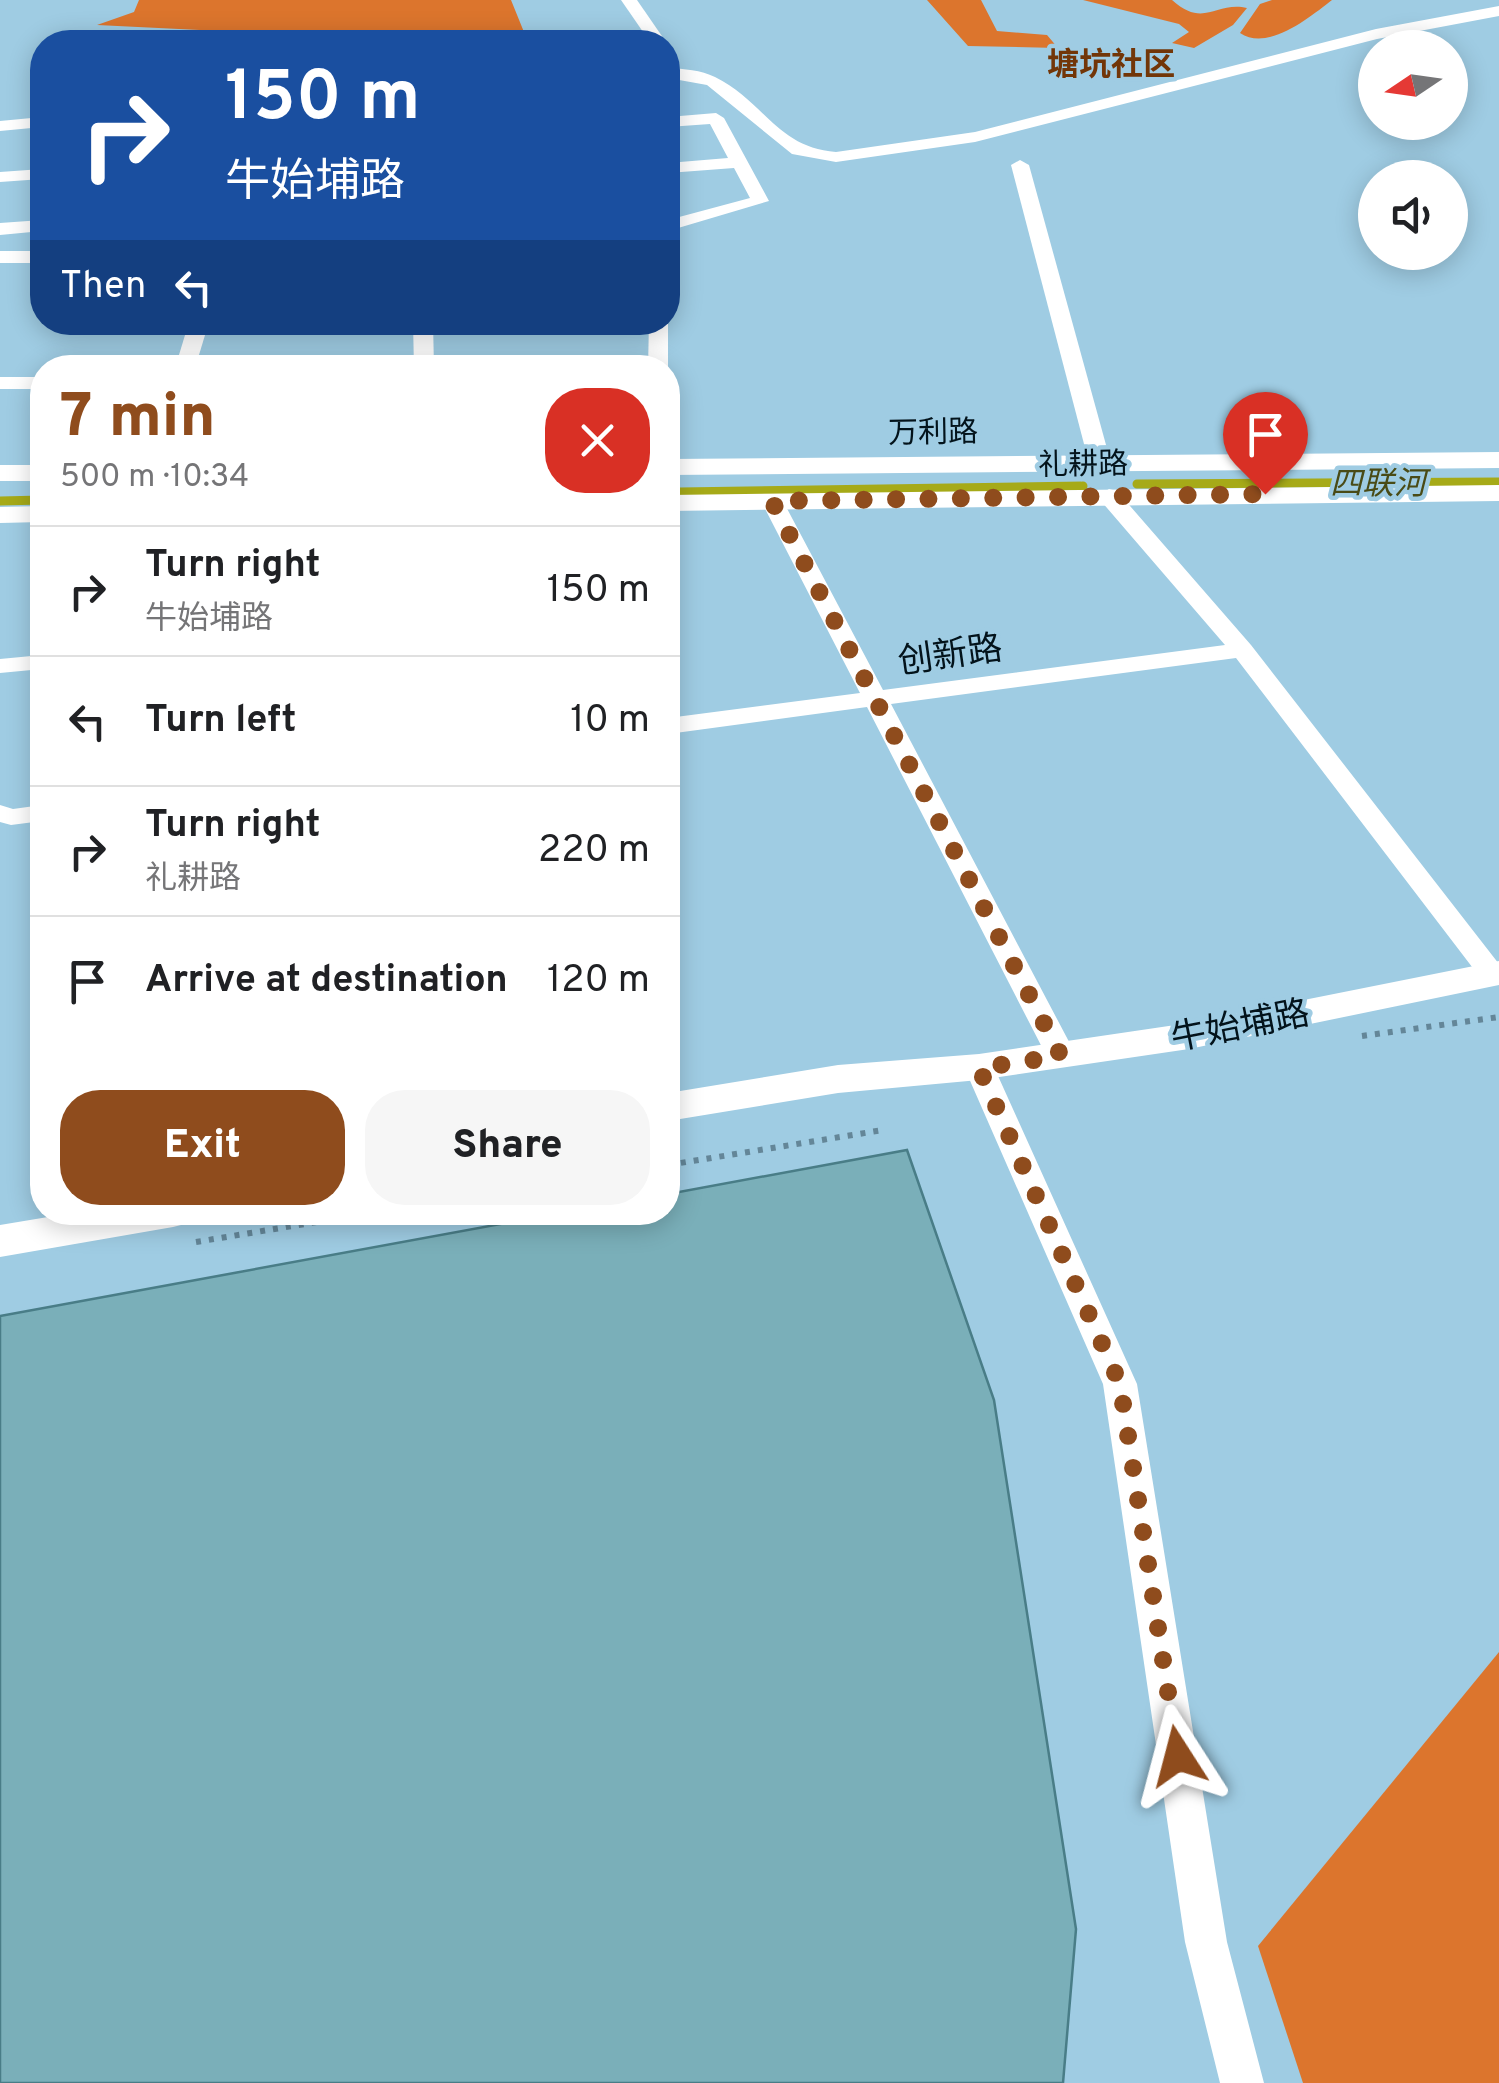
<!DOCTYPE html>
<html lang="en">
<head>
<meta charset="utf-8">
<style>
  :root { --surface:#fff; --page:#f6f6f6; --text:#202124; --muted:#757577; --line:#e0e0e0; --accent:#8f4c1d }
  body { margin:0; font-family:Overpass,"Noto Sans SC",sans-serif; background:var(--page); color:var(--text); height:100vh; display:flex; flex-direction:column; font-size:38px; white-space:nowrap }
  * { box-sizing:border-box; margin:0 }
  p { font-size:32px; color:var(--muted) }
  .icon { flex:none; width:55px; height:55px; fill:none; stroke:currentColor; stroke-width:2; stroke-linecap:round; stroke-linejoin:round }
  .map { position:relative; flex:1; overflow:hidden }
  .drawer { position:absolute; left:30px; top:355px; width:650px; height:870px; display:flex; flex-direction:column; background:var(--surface); border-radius:40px; box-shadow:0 5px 25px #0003 }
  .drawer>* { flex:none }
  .banner { position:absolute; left:30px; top:30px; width:650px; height:305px; border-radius:40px; box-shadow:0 5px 25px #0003; background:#1a4fa0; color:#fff; overflow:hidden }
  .needle { width:65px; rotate:257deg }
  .controls { position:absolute; left:1358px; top:30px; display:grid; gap:20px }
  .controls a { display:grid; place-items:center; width:110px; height:110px; border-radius:50%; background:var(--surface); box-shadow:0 5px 25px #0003; font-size:50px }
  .pin { position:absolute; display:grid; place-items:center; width:85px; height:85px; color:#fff; margin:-102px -42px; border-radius:50% 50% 50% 0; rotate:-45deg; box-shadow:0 0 10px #0007 }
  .pin .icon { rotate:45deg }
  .me { position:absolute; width:110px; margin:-55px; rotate:351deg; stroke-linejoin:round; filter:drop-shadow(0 0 8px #0008) }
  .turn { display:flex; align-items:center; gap:35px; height:210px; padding:0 30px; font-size:45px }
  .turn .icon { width:130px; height:130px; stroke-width:2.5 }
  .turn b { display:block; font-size:70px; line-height:85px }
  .then { display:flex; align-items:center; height:95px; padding:0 30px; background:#0003; gap:20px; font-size:38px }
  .round { display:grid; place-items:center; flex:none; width:105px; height:105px; border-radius:40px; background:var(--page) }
  .summary { display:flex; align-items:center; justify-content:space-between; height:170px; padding:0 30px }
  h1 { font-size:60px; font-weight:800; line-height:75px; color:var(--accent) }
  .cta { display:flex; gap:20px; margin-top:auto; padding:20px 30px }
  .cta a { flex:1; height:115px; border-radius:40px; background:var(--accent); color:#fff; font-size:40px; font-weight:800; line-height:115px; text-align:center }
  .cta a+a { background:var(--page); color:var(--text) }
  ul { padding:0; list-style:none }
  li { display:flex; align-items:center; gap:30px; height:130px; padding:0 30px; border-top:2px solid var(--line) }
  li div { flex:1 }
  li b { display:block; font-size:38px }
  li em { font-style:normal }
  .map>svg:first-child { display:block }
  .forest { fill:#dc752d }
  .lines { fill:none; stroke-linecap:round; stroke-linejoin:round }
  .stream { stroke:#a6aa18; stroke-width:9 }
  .building { fill:#7aafb9; stroke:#497d87; stroke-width:2.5 }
  .path { stroke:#648698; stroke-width:6; stroke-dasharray:5 8; stroke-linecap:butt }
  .minor { fill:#fff; fill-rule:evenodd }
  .tertiary { fill:#fff; fill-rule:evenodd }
  .secondary { fill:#fff; fill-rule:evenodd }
  .route { stroke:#8f4c1d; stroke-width:18; stroke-dasharray:0 32.4 }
  .labels { text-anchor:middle; stroke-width:9; stroke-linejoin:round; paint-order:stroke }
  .far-street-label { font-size:30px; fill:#03131b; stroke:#9fcce3 }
  .far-quarter-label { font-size:32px; font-weight:bold; fill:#723608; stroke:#9fcce3 }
  .far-water-label { font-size:32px; font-style:italic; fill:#494b16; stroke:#9fcce3 }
  .street-label { font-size:35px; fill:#03131b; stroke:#9fcce3 }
</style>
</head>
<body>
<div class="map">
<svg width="1499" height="2083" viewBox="0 0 1499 2083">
  <rect width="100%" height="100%" fill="#9fcce3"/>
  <g class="forest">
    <path d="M139 0H511L528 42H442L97 25 134 12Z"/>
    <path d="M927 0H981L997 31 1047 35 1058 48 968 46Z"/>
    <path d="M1083 0H1172C1204 29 1216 1 1247 8L1233 25 1194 48 1172 43 1189 32 1179 24Z"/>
    <path d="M1272 0H1332C1310 17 1268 52 1240 33L1260 4Z"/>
    <path d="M1499 1652V2083H1303L1258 1946Z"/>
  </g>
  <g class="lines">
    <g class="stream">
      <path d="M1137 484 1499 482"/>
      <path d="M680 492 1083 486"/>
      <path d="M0 501 42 500"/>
    </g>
  </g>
  <path class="building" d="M907 1150 994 1400 1076 1929 1063 2083H0V1316L566 1212H668V1194Z"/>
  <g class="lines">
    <g class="path">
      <path d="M1362 1036 1499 1017"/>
      <path d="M668 1165 883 1130"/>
      <path d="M196 1242 377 1212"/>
    </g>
    <g class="minor">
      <path d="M621 0H637L666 42H650Z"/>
      <path d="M1499 6V16L1377 39 975 142 836 162 792 154 707 85 668 78V68C684 69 701 70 715 77 763 100 777 148 836 152L975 132 1376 29Z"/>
      <path d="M716 113 724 118 769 201 668 231V220L750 198 734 168 668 173V163L728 158 710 124 668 127V117Z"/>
      <path d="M42 117V127L0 131V121Z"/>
      <path d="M1020 160 1029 165 1111 463 1108 468 1100 470 1089 463 1011 165Z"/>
      <path d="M42 169V179L0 182V172Z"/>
      <path d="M42 220V231L0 235V223Z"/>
      <rect x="0" y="251" width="42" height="12"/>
      <path d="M668 320V368H648L649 322Z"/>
      <path d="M189 322H209L195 368H175Z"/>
      <path d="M413 322H433L434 368H414Z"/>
      <rect x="0" y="377" width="42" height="12"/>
      <path d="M1109 489 1117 491 1251 645 1499 964V981L1482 980 1236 658 891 704 1076 1055 1072 1062H1050L1046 1055 867 707 668 734V718L860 693 761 501 772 494 783 501 883 690 1225 645 1101 501 1098 496Z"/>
      <path d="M42 655V669L0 673V659Z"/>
      <path d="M0 805 13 809 42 805V821L11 825 0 822Z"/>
      <path d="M979 1058 990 1060 994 1067 1137 1384 1227 1942 1264 2083H1220L1185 1942 1103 1384 964 1067 968 1060Z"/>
    </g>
    <g class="tertiary">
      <path d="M1499 452V468L668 475V459Z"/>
      <rect x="0" y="465" width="42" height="16"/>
      <path d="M1499 485V501L668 511V495Z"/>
      <path d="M42 506V522L0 523V507Z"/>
    </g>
    <g class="secondary">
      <path d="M1499 961V985L1189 1049 979 1080 838 1093 668 1121V1093L838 1065 979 1054 1189 1023Z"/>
      <path d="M78 1212H196L189 1223 173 1227 0 1257V1225Z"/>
    </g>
  </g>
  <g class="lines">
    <path class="route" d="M1178 1756 1120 1384 979 1068 1061 1056 772 501 1265 494"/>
  </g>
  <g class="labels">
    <g class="far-street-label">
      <text transform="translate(933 432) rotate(-1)" y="10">万利路</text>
      <text transform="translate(1083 464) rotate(-1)" y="10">礼耕路</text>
    </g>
    <g class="far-quarter-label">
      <text x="1111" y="75">塘坑社区</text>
    </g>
    <g class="far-water-label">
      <text x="1378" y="494">四联河</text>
    </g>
    <g class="street-label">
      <text transform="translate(950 654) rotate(-8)" y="12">创新路</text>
      <text transform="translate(1240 1025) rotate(-11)" y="12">牛始埔路</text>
    </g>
  </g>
</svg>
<div class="controls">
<a><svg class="needle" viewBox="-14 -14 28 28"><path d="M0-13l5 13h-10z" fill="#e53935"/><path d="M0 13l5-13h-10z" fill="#757577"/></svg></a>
<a><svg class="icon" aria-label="sound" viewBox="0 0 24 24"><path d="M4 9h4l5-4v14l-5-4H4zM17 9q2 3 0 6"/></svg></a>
</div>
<div class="pin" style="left:1265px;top:494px;background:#d93025"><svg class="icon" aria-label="arrive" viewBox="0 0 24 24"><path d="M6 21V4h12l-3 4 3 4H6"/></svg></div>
<svg class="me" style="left:1178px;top:1756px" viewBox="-20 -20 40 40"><path d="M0-17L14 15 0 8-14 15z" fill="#8f4c1d" stroke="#fff" stroke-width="4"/></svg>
<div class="banner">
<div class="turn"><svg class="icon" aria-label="right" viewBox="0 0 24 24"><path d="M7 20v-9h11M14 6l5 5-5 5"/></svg><div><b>150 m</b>牛始埔路</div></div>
<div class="then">Then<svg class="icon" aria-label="left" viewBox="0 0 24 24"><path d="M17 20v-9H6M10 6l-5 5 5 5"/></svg></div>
</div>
<section class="drawer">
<div class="summary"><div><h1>7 min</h1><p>500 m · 10:34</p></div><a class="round" style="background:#d93025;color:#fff"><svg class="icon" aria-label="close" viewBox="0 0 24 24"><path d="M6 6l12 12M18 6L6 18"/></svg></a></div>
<ul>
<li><svg class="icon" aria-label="right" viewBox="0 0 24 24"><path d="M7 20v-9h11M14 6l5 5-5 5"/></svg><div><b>Turn right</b><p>牛始埔路</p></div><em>150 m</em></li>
<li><svg class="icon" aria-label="left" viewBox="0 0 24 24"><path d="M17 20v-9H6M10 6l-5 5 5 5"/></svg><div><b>Turn left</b></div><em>10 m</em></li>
<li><svg class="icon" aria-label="right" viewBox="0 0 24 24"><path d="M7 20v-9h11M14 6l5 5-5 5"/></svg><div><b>Turn right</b><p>礼耕路</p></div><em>220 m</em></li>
<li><svg class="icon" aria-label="arrive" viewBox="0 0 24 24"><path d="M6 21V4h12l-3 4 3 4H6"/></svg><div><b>Arrive at destination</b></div><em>120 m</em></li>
</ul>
<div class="cta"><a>Exit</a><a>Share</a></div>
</section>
</div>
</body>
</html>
